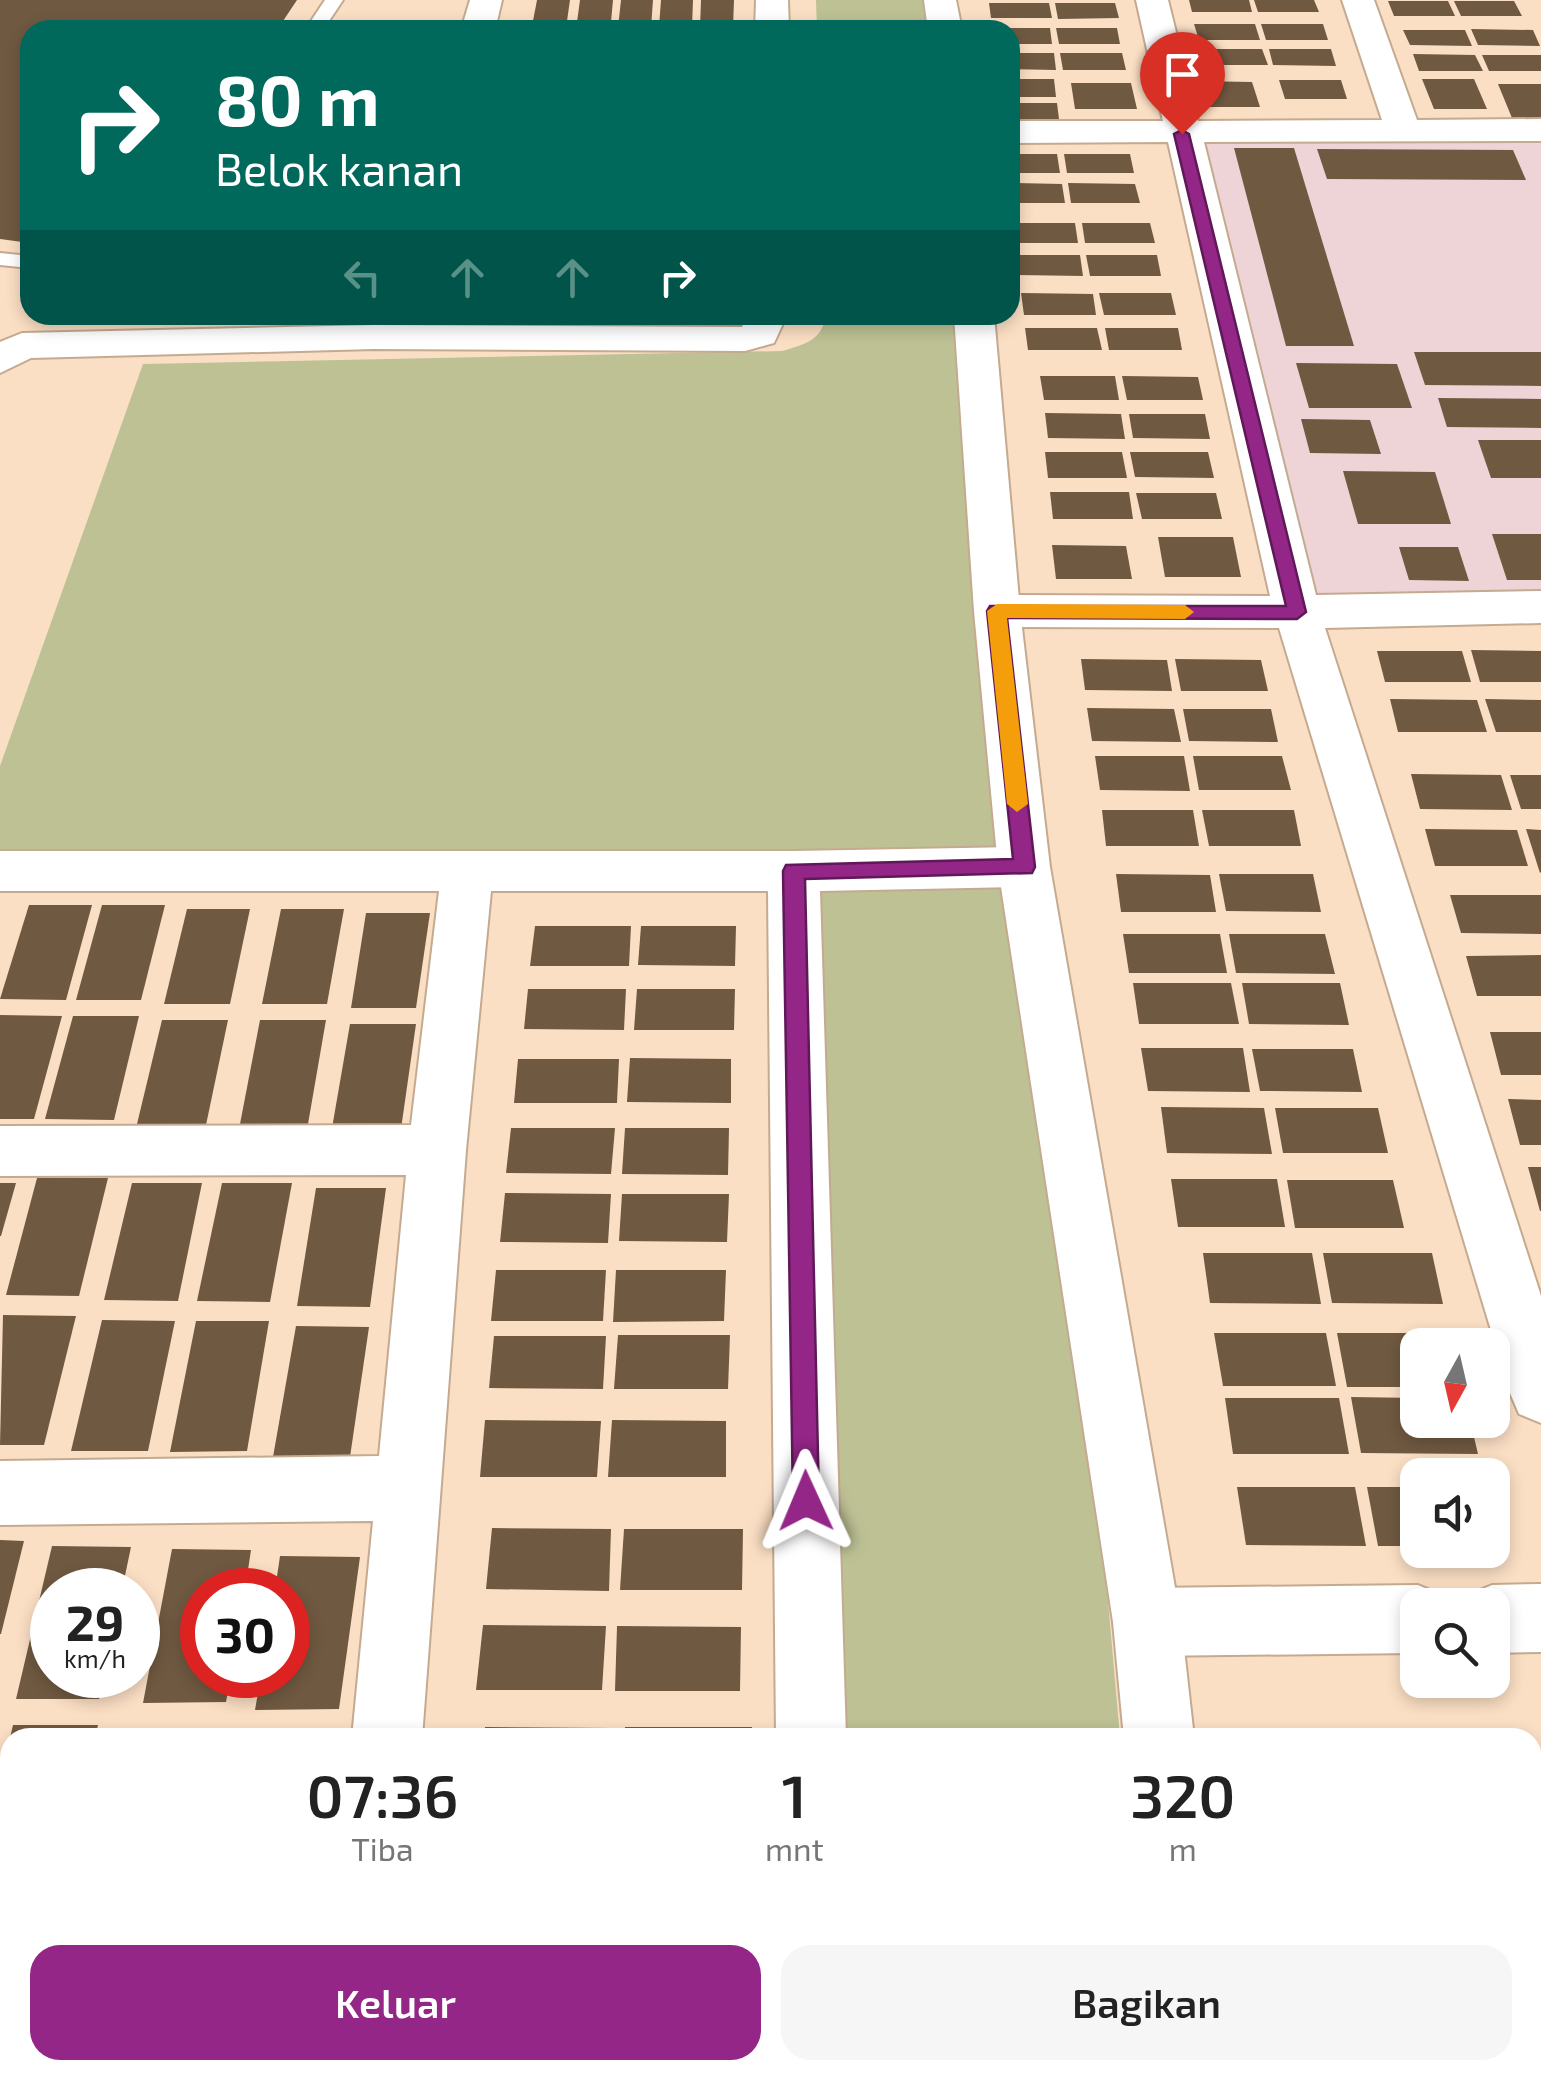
<!DOCTYPE html>
<html lang="id">
<head>
<meta charset="utf-8">
<style>
  :root { --surface:#fff; --page:#f6f6f6; --text:#222; --muted:#767676; --accent:#942687 }
  body { margin:0; font-family:"Exo 2",sans-serif; background:var(--page); color:var(--text); height:100vh; display:flex; flex-direction:column; font-size:38px; white-space:nowrap }
  * { box-sizing:border-box; margin:0 }
  p { font-size:32px; color:var(--muted) }
  .icon { flex:none; width:55px; height:55px; fill:none; stroke:currentColor; stroke-width:2; stroke-linecap:round; stroke-linejoin:round }
  .map { position:relative; flex:1; overflow:hidden }
  .panel { position:absolute; left:0px; top:1728px; width:1542px; height:352px; display:flex; flex-direction:column; background:var(--surface); border-radius:30px 30px 0 0; box-shadow:0 5px 15px #0003 }
  .panel>* { flex:none }
  .guide { position:absolute; left:20px; top:20px; width:1000px; height:305px; border-radius:30px; box-shadow:0 5px 15px #0003; background:#00695c; color:#fff; overflow:hidden }
  .needle { width:65px; rotate:188deg }
  .fabs { position:absolute; left:1400px; top:1328px; display:grid; gap:20px }
  .fabs a { display:grid; place-items:center; width:110px; height:110px; border-radius:20px; background:var(--surface); box-shadow:0 5px 15px #0003; font-size:50px }
  .speed { position:absolute; left:30px; top:1568px; display:flex; gap:20px; font-size:50px; font-weight:700; text-align:center }
  .speed>* { display:grid; place-content:center; width:130px; height:130px; border-radius:50%; background:var(--surface); box-shadow:0 5px 15px #0003; line-height:1 }
  .speed small { font-size:25px; font-weight:400 }
  .speed .limit { border:15px solid #d22; background:#fff; color:#111 }
  .pin { position:absolute; display:grid; place-items:center; width:85px; height:85px; color:#fff; margin:-102px -42px; border-radius:50% 50% 50% 0; rotate:-45deg; box-shadow:0 0 10px #0007 }
  .pin .icon { rotate:45deg }
  .me { position:absolute; width:110px; margin:-55px; rotate:359deg; stroke-linejoin:round; filter:drop-shadow(0 0 8px #0008) }
  .turn { display:flex; align-items:center; gap:35px; height:210px; padding:0 30px; font-size:45px }
  .turn .icon { width:130px; height:130px; stroke-width:2.5 }
  .turn b { display:block; font-size:70px; line-height:85px }
  .lanes { display:flex; align-items:center; height:95px; padding:0 30px; background:#0003; justify-content:center; gap:50px; direction:ltr }
  .lanes .off { opacity:.35 }
  .eta { display:flex; justify-content:space-evenly; align-items:center; height:170px; text-align:center }
  .eta b { font-size:60px; font-weight:600; line-height:70px }
  .primary-button { display:flex; gap:20px; margin-top:auto; padding:20px 30px }
  .primary-button a { flex:1; height:115px; border-radius:30px; background:var(--accent); color:#fff; font-size:40px; font-weight:600; line-height:115px; text-align:center }
  .primary-button a+a { background:var(--page); color:var(--text) }
  .map>svg:first-child { display:block }
  .education { fill:#eed3d7 }
  .green { fill:#bdc194 }
  .building { fill:#705941 }
  .lines { fill:none; stroke-linecap:round; stroke-linejoin:round }
  .lane-casing { stroke:#c4aa90; stroke-width:4 }
  .street-casing { stroke:#c4aa90; stroke-width:4 }
  .secondary-casing { stroke:#c4aa90; stroke-width:4 }
  .lane { fill:#fff; fill-rule:evenodd }
  .street { fill:#fff; fill-rule:evenodd }
  .secondary { fill:#fff; fill-rule:evenodd }
  .route { fill:#942687; stroke:#601958; stroke-width:2.5 }
  .slow { fill:#f59e0b }
</style>
</head>
<body>
<div class="map">
<svg width="1541" height="2078" viewBox="0 0 1541 2078">
  <rect width="100%" height="100%" fill="#fbdfc4"/>
  <path class="education" d="M1541 131V607L1297 612 1182 134Z"/>
  <g class="green">
    <path d="M816 0H925L929 30H817Z"/>
    <path d="M825 315H954L976 596 1108 1601 1120 1737H838L780 864 0 867V766L143 364 782 351C803 345 824 340 825 315Z"/>
    <path d="M860 2070H1148L1149 2078H860Z"/>
  </g>
  <g class="building">
    <path d="M0 0H297L277 30H30V243L0 239Z"/>
    <path d="M537 0H570L567 21H533Z"/>
    <path d="M580 0H613L611 22H577Z"/>
    <path d="M621 0H653L651 28H618Z"/>
    <path d="M661 0H693L692 27H659Z"/>
    <path d="M701 0H734L733 28H700Z"/>
    <path d="M1189 0H1249L1252 12H1192Z"/>
    <path d="M1254 0H1314L1319 12H1258Z"/>
    <path d="M1388 1H1448L1455 16H1394Z"/>
    <path d="M1454 1H1514L1522 16H1461Z"/>
    <path d="M989 3H1049L1052 18H991Z"/>
    <path d="M1055 3H1115L1119 18 1058 19Z"/>
    <path d="M1194 24H1255L1260 40H1199Z"/>
    <path d="M1261 24H1323L1328 40H1266Z"/>
    <path d="M1010 28H1050L1052 44H1010Z"/>
    <path d="M1056 28H1117L1120 44H1059Z"/>
    <path d="M1471 29 1533 30 1540 46 1478 45Z"/>
    <path d="M1403 30H1465L1472 46 1410 45Z"/>
    <path d="M1200 49H1262L1268 65H1205Z"/>
    <path d="M1269 49H1331L1336 66 1273 65Z"/>
    <path d="M1010 53H1054L1056 70 1010 69Z"/>
    <path d="M1060 53H1122L1126 70H1063Z"/>
    <path d="M1413 54 1475 55 1483 71H1419Z"/>
    <path d="M1482 55H1541V71H1489Z"/>
    <path d="M1010 79H1054L1056 97H1010Z"/>
    <path d="M1422 79H1474L1487 109H1434Z"/>
    <path d="M1279 80H1341L1347 99H1285Z"/>
    <path d="M1196 81 1252 82 1260 107H1203Z"/>
    <path d="M1071 83H1131L1137 109H1075Z"/>
    <path d="M1498 84H1541V118H1512Z"/>
    <path d="M1010 103H1057L1059 119H1010Z"/>
    <path d="M1234 148H1294L1354 346H1286Z"/>
    <path d="M1317 149 1513 150 1526 180 1327 179Z"/>
    <path d="M1010 154H1057L1060 173H1010Z"/>
    <path d="M1064 154H1130L1134 173H1067Z"/>
    <path d="M1010 183 1062 184 1065 203H1010Z"/>
    <path d="M1068 183 1135 184 1140 203H1071Z"/>
    <path d="M1010 223H1075L1078 243H1010Z"/>
    <path d="M1082 223H1150L1155 243H1085Z"/>
    <path d="M1010 255H1080L1083 276 1012 275Z"/>
    <path d="M1086 255H1157L1161 276H1090Z"/>
    <path d="M1021 293 1093 294 1096 315H1024Z"/>
    <path d="M1099 293H1171L1176 315H1104Z"/>
    <path d="M641 315H682V322L640 321Z"/>
    <path d="M695 315H736V321H694Z"/>
    <path d="M1025 328H1097L1102 350H1028Z"/>
    <path d="M1105 328H1178L1182 350H1109Z"/>
    <path d="M1414 352H1541V386L1425 385Z"/>
    <path d="M1296 363 1397 364 1412 408H1309Z"/>
    <path d="M1040 376H1115L1119 400H1044Z"/>
    <path d="M1122 376 1198 377 1203 400H1127Z"/>
    <path d="M1438 398 1541 399V428L1447 427Z"/>
    <path d="M1045 413 1121 414 1125 439 1048 438Z"/>
    <path d="M1129 414H1205L1210 439 1133 438Z"/>
    <path d="M1301 419 1370 420 1381 454 1310 453Z"/>
    <path d="M1478 440H1541V478H1491Z"/>
    <path d="M1045 452H1122L1127 478H1048Z"/>
    <path d="M1130 452H1208L1214 478 1135 477Z"/>
    <path d="M1343 471 1435 472 1451 524H1358Z"/>
    <path d="M1050 492H1129L1133 519H1053Z"/>
    <path d="M1136 493H1216L1222 519H1142Z"/>
    <path d="M1492 534H1541V580H1507Z"/>
    <path d="M1158 537H1233L1241 577H1165Z"/>
    <path d="M1052 545 1126 546 1132 579H1056Z"/>
    <path d="M1399 547H1458L1469 581 1409 580Z"/>
    <path d="M1471 650 1541 651V682H1480Z"/>
    <path d="M1377 651H1462L1471 682H1385Z"/>
    <path d="M1081 659 1167 660 1172 691 1085 690Z"/>
    <path d="M1175 659 1261 660 1268 691H1181Z"/>
    <path d="M1390 699 1477 700 1487 732H1398Z"/>
    <path d="M1485 699 1541 700V732H1496Z"/>
    <path d="M1087 708 1174 709 1181 742 1092 741Z"/>
    <path d="M1183 709H1271L1278 742 1189 741Z"/>
    <path d="M1095 756H1184L1190 791 1100 790Z"/>
    <path d="M1193 756H1282L1291 790H1199Z"/>
    <path d="M1411 774 1501 775 1512 810 1420 809Z"/>
    <path d="M1510 775H1541V809H1521Z"/>
    <path d="M1102 810H1193L1199 846H1106Z"/>
    <path d="M1202 810H1294L1301 846H1209Z"/>
    <path d="M1425 829 1517 830 1528 866H1435Z"/>
    <path d="M1526 829 1541 830V872L1540 873Z"/>
    <path d="M1116 874 1210 875 1216 912H1121Z"/>
    <path d="M1219 874H1313L1321 912 1226 911Z"/>
    <path d="M1450 895H1541V934L1461 933Z"/>
    <path d="M29 905H92L66 1000 0 999Z"/>
    <path d="M102 905H165L141 1000H76Z"/>
    <path d="M187 909H250L230 1004H164Z"/>
    <path d="M281 909H344L327 1004H262Z"/>
    <path d="M366 913H430L416 1008H351Z"/>
    <path d="M535 926H631L629 966H530Z"/>
    <path d="M641 926H736L735 966 638 965Z"/>
    <path d="M1123 934H1220L1227 973H1129Z"/>
    <path d="M1229 934H1325L1335 974 1236 973Z"/>
    <path d="M1541 955V996H1477L1466 956Z"/>
    <path d="M1133 983H1231L1239 1024H1139Z"/>
    <path d="M1242 983H1340L1349 1025 1249 1024Z"/>
    <path d="M528 989H626L624 1030 524 1029Z"/>
    <path d="M637 989H735L734 1030H634Z"/>
    <path d="M0 1015 62 1016 34 1119H0Z"/>
    <path d="M73 1016H139L114 1120 45 1119Z"/>
    <path d="M162 1020H228L206 1125 137 1124Z"/>
    <path d="M260 1020H326L308 1124H240Z"/>
    <path d="M350 1024H416L401 1129 332 1128Z"/>
    <path d="M1490 1032H1541V1075H1501Z"/>
    <path d="M1141 1048H1243L1250 1092 1148 1091Z"/>
    <path d="M1252 1049H1353L1362 1092 1260 1091Z"/>
    <path d="M630 1058 731 1059V1103L627 1102Z"/>
    <path d="M518 1059H619L617 1103H514Z"/>
    <path d="M1508 1099 1541 1100V1145H1520Z"/>
    <path d="M1161 1107 1264 1108 1272 1154 1167 1153Z"/>
    <path d="M1275 1108H1378L1388 1153H1283Z"/>
    <path d="M511 1128H615L611 1174 506 1173Z"/>
    <path d="M625 1128H729L728 1175 622 1174Z"/>
    <path d="M1528 1167H1541V1211H1540Z"/>
    <path d="M37 1178H108L79 1296 6 1295Z"/>
    <path d="M1171 1179H1277L1285 1227H1178Z"/>
    <path d="M1287 1180H1393L1404 1228H1295Z"/>
    <path d="M0 1183H16L1 1236H0Z"/>
    <path d="M132 1183H202L178 1301 104 1300Z"/>
    <path d="M222 1183H292L270 1302 197 1301Z"/>
    <path d="M316 1188H386L370 1307 297 1306Z"/>
    <path d="M505 1193 611 1194 608 1243 500 1242Z"/>
    <path d="M622 1194H729L727 1242 619 1241Z"/>
    <path d="M1203 1253H1312L1321 1304 1210 1303Z"/>
    <path d="M1323 1253H1432L1443 1304 1332 1303Z"/>
    <path d="M496 1270H606L603 1321H491Z"/>
    <path d="M616 1270H726L724 1321 613 1322Z"/>
    <path d="M3 1315 76 1316 44 1445H0Z"/>
    <path d="M102 1320 175 1321 148 1451H71Z"/>
    <path d="M196 1321H269L247 1451 170 1452Z"/>
    <path d="M296 1326 369 1327 350 1457H273Z"/>
    <path d="M1214 1333H1326L1336 1386H1223Z"/>
    <path d="M1337 1333H1449L1451 1345H1418V1387H1347Z"/>
    <path d="M618 1335H730L728 1389H614Z"/>
    <path d="M494 1336H606L603 1389 489 1388Z"/>
    <path d="M1351 1397 1418 1398V1420H1470L1478 1454 1361 1453Z"/>
    <path d="M1225 1398H1339L1349 1454H1233Z"/>
    <path d="M485 1420 601 1421 597 1477H480Z"/>
    <path d="M612 1420 726 1421V1477H608Z"/>
    <path d="M1237 1487H1355L1366 1546 1246 1545Z"/>
    <path d="M1367 1487H1418V1546H1378Z"/>
    <path d="M492 1528 611 1529 609 1591 486 1589Z"/>
    <path d="M624 1529H743L742 1590H620Z"/>
    <path d="M0 1540 24 1541 1 1634H0Z"/>
    <path d="M52 1546 131 1547 122 1590H52V1675H104L99 1699H16Z"/>
    <path d="M172 1549 251 1550 245 1590H202V1675H231L226 1702 143 1703Z"/>
    <path d="M280 1556 360 1557 339 1709 255 1710 261 1675H288V1590H275Z"/>
    <path d="M483 1625 606 1626 602 1690H476Z"/>
    <path d="M617 1626 741 1627 740 1691H615Z"/>
    <path d="M13 1725H98L95 1738H10Z"/>
    <path d="M485 1727 612 1728 611 1738H484Z"/>
    <rect x="625" y="1727" width="127" height="11"/>
    <path d="M139 1728H224L223 1738H138Z"/>
    <path d="M8 1742 10 1895H0V1779Z"/>
    <rect x="1532" y="1750" width="9" height="71"/>
    <rect x="1532" y="1863" width="9" height="75"/>
    <path d="M1532 1986 1541 1987V2067H1532Z"/>
    <path d="M0 2011H10V2070H16L15 2078H0Z"/>
    <path d="M78 2070H170L169 2078H76Z"/>
    <path d="M208 2070H301L300 2078H207Z"/>
  </g>
  <g class="lines">
    <defs>
      <g id="lane">
        <path d="M325 0H343L323 30H305Z"/>
        <path d="M0 253 30 256V268L0 265Z"/>
      </g>
      <g id="street">
        <path d="M470 0H502L495 30H461Z"/>
        <path d="M756 0H788L789 30H755Z"/>
        <path d="M1136 0H1168L1198 121 1382 120 1342 0H1374L1417 120 1541 119V141L1204 142 1316 595 1541 591V623L1325 628 1541 1296V1423L1519 1414 1510 1393 1279 628 997 627 981 622 974 611 981 600 997 595 1270 596 1168 142 1010 143V121H1163Z"/>
        <path d="M747 315H787L774 343 745 351 374 349 31 358 0 373V342L22 333 374 325 742 327Z"/>
        <path d="M1024 847 1042 853 1050 867 1042 881 1024 887 820 891 846 1738H776L768 891H491L466 1150 422 1738H352L373 1521 0 1525V1461L379 1456 406 1175 0 1176V1126L411 1125 439 891H0V851H794Z"/>
        <path d="M1541 1584V1652L1492 1653V1605H1464L1468 1595 1492 1585Z"/>
        <path d="M1418 1585 1442 1595 1446 1605H1418V1653L1147 1656 1123 1646 1113 1622 1123 1598 1147 1588Z"/>
        <rect x="0" y="1906" width="10" height="74"/>
        <path d="M316 2070H392V2078H314Z"/>
        <path d="M779 2070H855L856 2078H778Z"/>
      </g>
      <g id="secondary">
        <path d="M924 0H956L962 30H928Z"/>
        <path d="M954 315H994L1020 611 1050 867 1181 1622 1194 1738H1124L1113 1622 998 867 974 611Z"/>
        <path d="M1157 2070H1233L1235 2078H1157Z"/>
      </g>
    </defs>
    <use href="#lane" class="lane-casing"/>
    <use href="#street" class="street-casing"/>
    <use href="#secondary" class="secondary-casing"/>
    <use href="#lane" class="lane"/>
    <use href="#street" class="street"/>
    <use href="#secondary" class="secondary"/>
  </g>
  <path class="route" d="M1182 130 1189 134 1306 612 1297 619 1007 618 1035 867 1032 873 805 879 819 1501 815 1511 806 1515 797 1511 793 1501 783 871 786 865 1013 859 987 611 990 606H1286L1174 134Z"/>
  <path class="slow" d="M997 604 1185 605 1194 612 1185 619 1007 618 1028 804 1017 812 1007 804 987 611Z"/>
</svg>
<div class="fabs">
<a><svg class="needle" viewBox="-14 -14 28 28"><path d="M0-13l5 13h-10z" fill="#e53935"/><path d="M0 13l5-13h-10z" fill="#767676"/></svg></a>
<a><svg class="icon" aria-label="sound" viewBox="0 0 24 24"><path d="M4 9h4l5-4v14l-5-4H4zM17 9q2 3 0 6"/></svg></a>
<a><svg class="icon" aria-label="search" viewBox="0 0 24 24"><circle cx="10" cy="10" r="6"/><path d="M15 15l6 6"/></svg></a>
</div>
<div class="speed"><div>29<small>km/h</small></div><div class="limit">30</div></div>
<div class="pin" style="left:1182px;top:134px;background:#d93025"><svg class="icon" aria-label="arrive" viewBox="0 0 24 24"><path d="M6 21V4h12l-3 4 3 4H6"/></svg></div>
<svg class="me" style="left:806px;top:1501px" viewBox="-20 -20 40 40"><path d="M0-17L14 15 0 8-14 15z" fill="#942687" stroke="#fff" stroke-width="4"/></svg>
<div class="guide">
<div class="turn"><svg class="icon" aria-label="right" viewBox="0 0 24 24"><path d="M7 20v-9h11M14 6l5 5-5 5"/></svg><div><b>80 m</b>Belok kanan</div></div>
<div class="lanes"><svg class="icon off" aria-label="left" viewBox="0 0 24 24"><path d="M17 20v-9H6M10 6l-5 5 5 5"/></svg><svg class="icon off" aria-label="ahead" viewBox="0 0 24 24"><path d="M12 20V5M6 11l6-6 6 6"/></svg><svg class="icon off" aria-label="ahead" viewBox="0 0 24 24"><path d="M12 20V5M6 11l6-6 6 6"/></svg><svg class="icon" aria-label="right" viewBox="0 0 24 24"><path d="M7 20v-9h11M14 6l5 5-5 5"/></svg></div>
</div>
<section class="panel">
<div class="eta">
<div><b>07:36</b><p>Tiba</p></div>
<div><b>1</b><p>mnt</p></div>
<div><b>320</b><p>m</p></div>
</div>
<div class="primary-button"><a>Keluar</a><a>Bagikan</a></div>
</section>
</div>
</body>
</html>
